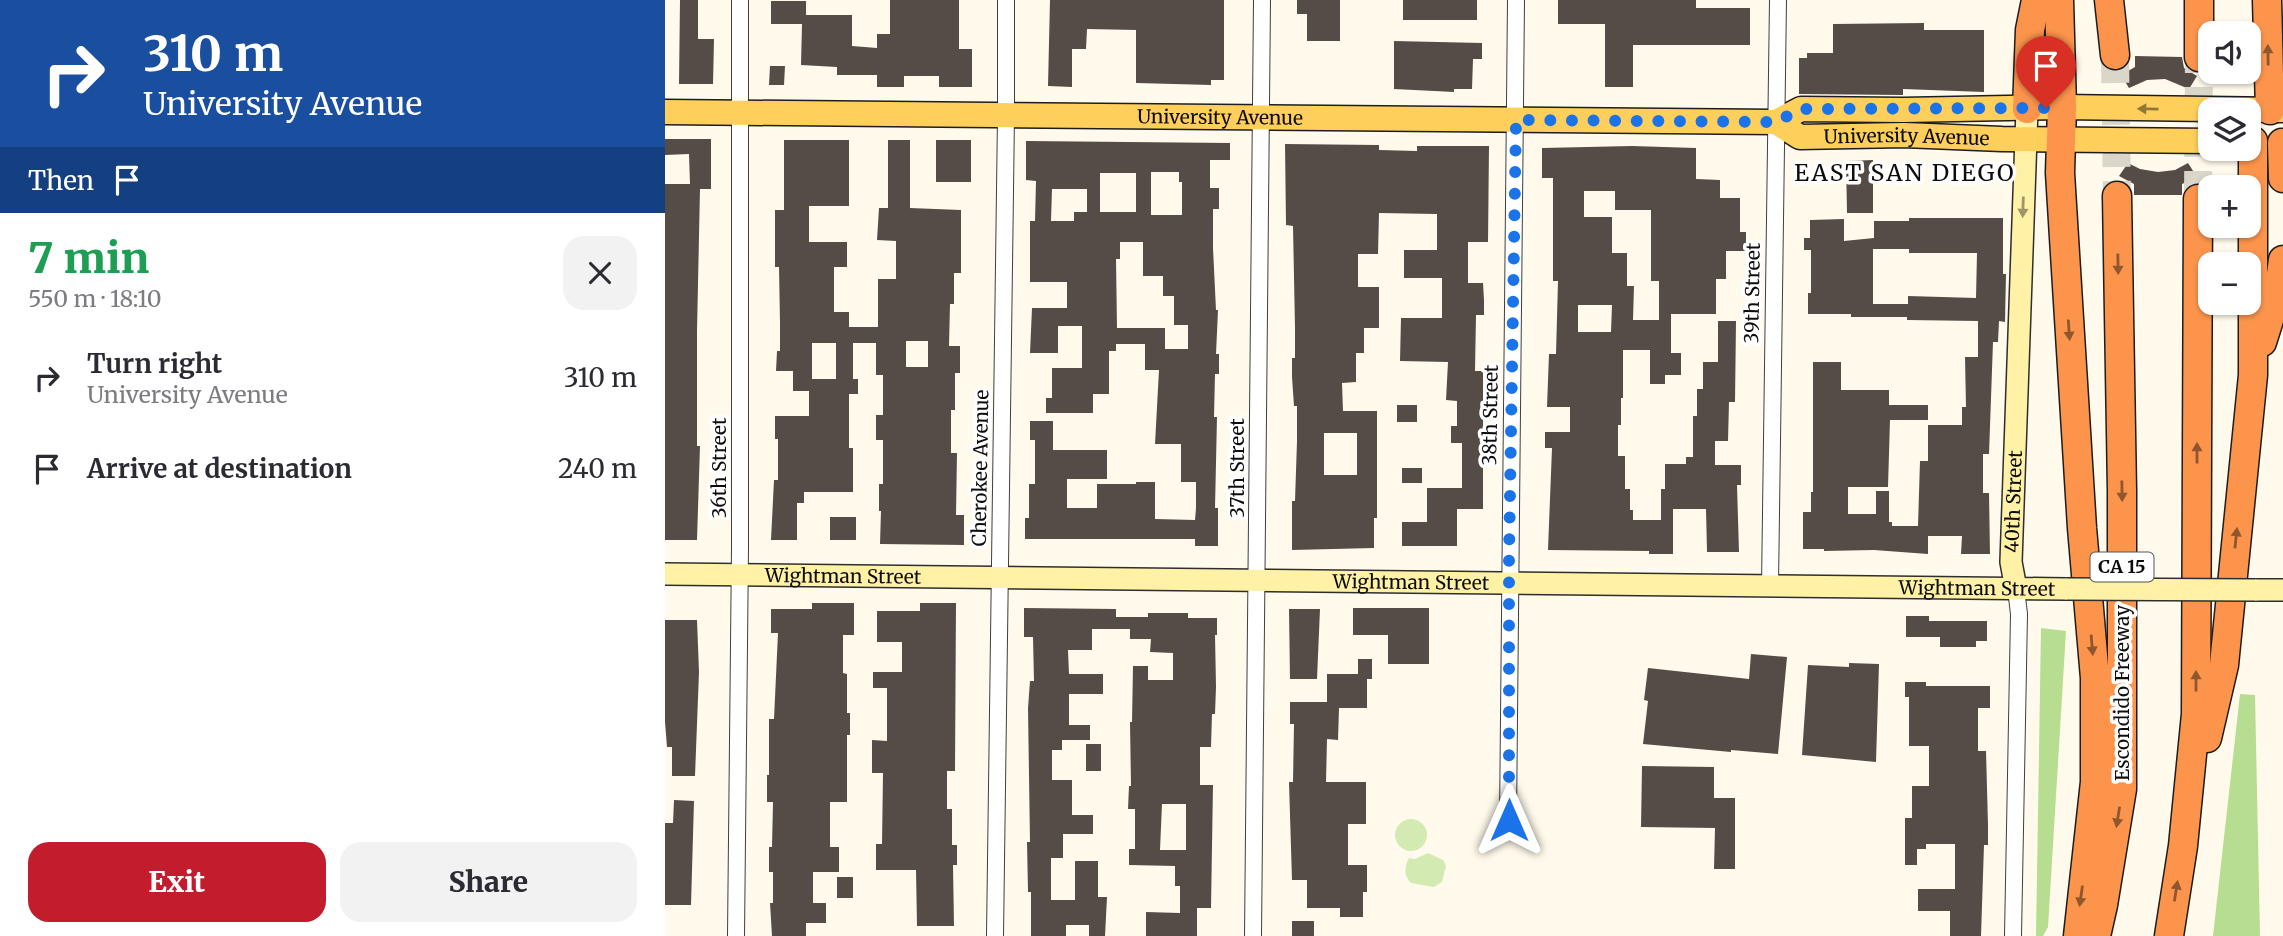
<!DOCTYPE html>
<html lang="en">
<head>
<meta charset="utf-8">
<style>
  :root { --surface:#fff; --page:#f2f2f3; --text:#2b2b33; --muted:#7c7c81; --accent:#c31d2d }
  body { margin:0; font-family:Merriweather,serif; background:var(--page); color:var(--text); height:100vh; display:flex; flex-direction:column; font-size:26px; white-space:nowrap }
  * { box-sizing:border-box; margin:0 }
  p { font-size:23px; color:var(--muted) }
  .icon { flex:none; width:38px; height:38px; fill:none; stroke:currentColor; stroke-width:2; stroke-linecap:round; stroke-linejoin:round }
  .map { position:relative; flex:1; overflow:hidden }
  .sheet { display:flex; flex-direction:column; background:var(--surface); width:665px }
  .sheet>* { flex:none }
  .top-card { background:#1a4fa0; color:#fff; overflow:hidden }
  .fabs { position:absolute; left:1533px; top:21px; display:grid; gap:14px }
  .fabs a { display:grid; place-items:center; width:63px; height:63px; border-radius:14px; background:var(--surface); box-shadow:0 2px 5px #0004; font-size:35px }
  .pin { position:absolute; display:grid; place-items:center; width:60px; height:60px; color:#fff; margin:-72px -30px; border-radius:50% 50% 50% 0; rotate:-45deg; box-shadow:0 0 7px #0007 }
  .pin .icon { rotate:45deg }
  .me { position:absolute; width:77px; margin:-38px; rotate:0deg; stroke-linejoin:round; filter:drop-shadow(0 0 5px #0008) }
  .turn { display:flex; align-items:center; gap:24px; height:147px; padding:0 28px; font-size:32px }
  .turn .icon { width:91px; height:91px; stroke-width:2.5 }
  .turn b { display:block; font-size:49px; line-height:60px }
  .then { display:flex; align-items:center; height:66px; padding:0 28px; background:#0003; gap:14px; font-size:26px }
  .round { display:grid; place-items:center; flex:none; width:74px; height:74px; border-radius:21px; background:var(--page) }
  .overview { display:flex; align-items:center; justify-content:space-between; height:119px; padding:0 28px }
  h1 { font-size:42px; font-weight:800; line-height:52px; color:#1e9e55 }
  .cta { display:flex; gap:14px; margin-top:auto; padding:14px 28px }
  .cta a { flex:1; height:80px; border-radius:21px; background:var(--accent); color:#fff; font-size:28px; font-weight:800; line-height:80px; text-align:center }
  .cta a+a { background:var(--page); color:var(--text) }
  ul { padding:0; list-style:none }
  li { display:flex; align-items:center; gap:21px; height:91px; padding:0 28px }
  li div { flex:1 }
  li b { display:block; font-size:26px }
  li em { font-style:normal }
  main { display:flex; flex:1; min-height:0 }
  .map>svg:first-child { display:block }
  .green { fill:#d3ebb3 }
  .forest { fill:#b7dd91 }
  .building { fill:#554c48; fill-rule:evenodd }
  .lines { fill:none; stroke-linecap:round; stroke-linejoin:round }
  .highway-tunnel { stroke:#dbd6ca; stroke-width:28; stroke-dasharray:28 14; stroke-linecap:butt }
  .street-casing { stroke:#3f3f3f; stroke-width:18 }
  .secondary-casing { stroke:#2e2e2e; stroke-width:24 }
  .primary-casing { stroke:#1d1d1d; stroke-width:27 }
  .highway-casing { stroke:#1d1d1d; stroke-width:31 }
  .street { stroke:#fff; stroke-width:16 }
  .secondary { stroke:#fff1a6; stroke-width:21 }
  .primary { stroke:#ffcf5b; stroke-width:24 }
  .highway { stroke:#fc944c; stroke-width:28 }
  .secondary-bridge-casing { stroke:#2e2e2e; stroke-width:24; stroke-linecap:butt }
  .secondary-bridge { stroke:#fff1a6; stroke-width:21 }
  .oneway { fill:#90572f }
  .oneway2 { fill:#927737 }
  .oneway3 { fill:#9e9568 }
  .route { stroke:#1a73e8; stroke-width:12; stroke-dasharray:0 21.6 }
  .labels { text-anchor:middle; stroke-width:7; stroke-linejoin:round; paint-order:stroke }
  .shield { fill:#fff; stroke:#555; stroke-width:2 }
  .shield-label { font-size:18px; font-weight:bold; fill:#0c0c0c }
  .street-label { font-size:19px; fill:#0c0c0c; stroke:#fff }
  .quarter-label { font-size:23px; letter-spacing:2px; fill:#0c0c0c; stroke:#fff }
</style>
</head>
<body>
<main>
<section class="sheet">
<div class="top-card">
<div class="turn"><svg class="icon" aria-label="right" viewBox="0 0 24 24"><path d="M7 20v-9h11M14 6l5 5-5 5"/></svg><div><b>310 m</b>University Avenue</div></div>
<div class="then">Then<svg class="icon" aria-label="arrive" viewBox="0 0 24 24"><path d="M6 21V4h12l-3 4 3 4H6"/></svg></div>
</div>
<div class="overview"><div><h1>7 min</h1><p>550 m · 18:10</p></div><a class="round"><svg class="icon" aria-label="close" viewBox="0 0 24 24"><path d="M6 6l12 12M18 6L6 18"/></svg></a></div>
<ul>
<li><svg class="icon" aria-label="right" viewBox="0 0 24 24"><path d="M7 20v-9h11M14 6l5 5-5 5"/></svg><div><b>Turn right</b><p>University Avenue</p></div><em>310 m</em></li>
<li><svg class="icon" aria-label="arrive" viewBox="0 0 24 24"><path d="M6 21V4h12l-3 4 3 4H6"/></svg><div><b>Arrive at destination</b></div><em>240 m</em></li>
</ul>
<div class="cta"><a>Exit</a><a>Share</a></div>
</section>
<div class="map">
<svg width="1618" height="936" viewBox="0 0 1618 936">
  <rect width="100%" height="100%" fill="#fffaeb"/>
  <g class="green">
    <circle cx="746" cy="835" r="16"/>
    <path d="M763 853 778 860 781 866 777 882 769 887 746 883C739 876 739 867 744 858L750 859Z"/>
  </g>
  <g class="forest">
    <path d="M1376 628 1401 631 1383 927 1378 936H1371Z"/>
    <path d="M1575 694 1590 695 1595 936H1548Z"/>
  </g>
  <g class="building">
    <path d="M15 0H33V39H49L48 84H14Z"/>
    <path d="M225 0H294V49H307V87H274V76H239V87H212V75H172V67L136 65 137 24H106V1H141V15H187V46L212 48V34H225Z"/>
    <path d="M385 0H559V80H546V85L471 83V30L422 29 421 49H407V87L383 86Z"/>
    <path d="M632 0H675V41H642V14H632Z"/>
    <rect x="738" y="0" width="74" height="20"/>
    <path d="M893 0H1031V8H1085V45H968V87H940V24H893Z"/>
    <path d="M1259 23V30H1319V92L1238 89V95L1134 94V58H1142V53H1168V24Z"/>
    <path d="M729 41 817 43V59H808L807 89H789V92L729 89Z"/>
    <path d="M1470 56 1517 57 1519 68 1532 76 1524 89 1500 79 1482 80 1464 88 1456 75 1470 67Z"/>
    <path d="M105 66H120L119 85H104Z"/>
    <path d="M0 139H46V189H35L32 331V446H35L32 540H0V184H25L24 154 0 155Z"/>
    <path d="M119 140H184V206H144V242H182V267H169V312H184V327H213V279H231V241L212 240 214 208H223V140H245V208L296 210V273H289V304H285L284 346H295V373H290V410H286V453H292L291 515H299V545L215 544 216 511H214V484H218V440H211V415H218V375H211V343H188V379H193V394H184V448H188V492H139V503H132V540H106L109 480H113V439H110V416H144V391H128V371H111L112 351H115V323L114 267H110V210H119ZM241 341H263V367H241ZM147 343H171V379H147Z"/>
    <rect x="271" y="140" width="35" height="42"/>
    <path d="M361 141 565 143V160H545V188H554V209H548V248L551 310H553L551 354H554V374H550L549 417H552L550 508H553V546H530V539H360V518H364V484H370V440H365V421H388V450H442V479H402V508H432V484H471V482H490V519L530 520 531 508V482H516V444H490L494 370H480V344H451V351H444V394H428V413H381V398H387V368H417V326H393V353H365L367 308H402V282H365V221H370L371 181 361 180ZM486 172H514V182H517V215H486ZM435 173H471V212H435ZM387 189H422V212H409V221H386ZM455 242H478V276H498V296H509V325H523V349H500V328H452L451 259H455Z"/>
    <path d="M620 144 714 145V150L752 151V146H824L823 242H803V283H818L819 300V315H811L810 371H818V509H792V546H737V522H762V488H797V443H786V426H792V401L781 400 783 362 735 361 736 318H777V278H739V250H772V214L714 213 713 254H693V287H714V328H699V353H691V382L677 383 678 411H712V518H709V548L627 550V501H630L632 441V406H629L627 377V358H630V328L628 226 621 225ZM659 433H692V475H659Z"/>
    <path d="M967 146 1031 148V179L1055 180V198H1075V232H1081V251H1061V279H1051V314H1006V353H1016V375H1000V384H985V350H958V398H956V425H953V456H960V489H965V510H968V520H996V489H1000V464H1021V457H1028V416H1032V389H1038V362H1053V321H1071L1070 402H1064L1063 441H1050V465H1076V485H1072L1074 552H1042L1041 509H1008V554H984V551L883 550 887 448H880V432H905V407H882L884 354H891L893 281H888V178H877V148ZM919 191H950V210H986V281H994V320H968L969 286H962V253H947V217H919ZM913 305H947L946 332H913Z"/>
    <path d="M1208 160V213H1182L1181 161Z"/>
    <path d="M1463 163 1475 169 1493 172 1510 170 1523 163 1532 177 1517 184V195H1469V184L1454 176Z"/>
    <path d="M1244 218H1338V274H1341L1340 322 1334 321 1333 342H1328L1324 454H1318V493H1324L1325 554H1296L1297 536H1263V554L1209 550 1159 551V549H1138V512H1146V492H1148V362H1176V390H1224V405H1263V420H1225L1223 487H1183V514H1211V491H1224V522H1227V526H1253L1255 461H1263V425H1297V407H1301L1300 357H1313V321L1242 320V317H1186V314H1143V293H1146V250H1139V238H1145V220L1179 219V241L1209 238V221H1244ZM1208 249H1244V253H1312L1311 298 1243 296V304H1208Z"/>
    <rect x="732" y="405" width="20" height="17"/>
    <rect x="737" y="468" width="20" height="15"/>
    <rect x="165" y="517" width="26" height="23"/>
    <path d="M147 603H189V635H178V673L182 674V713H185V735H182V802H165V847H174V872H148V903H161V923H141V936H107L105 903H108V872H104V847H107L108 802H102V775H104V719H109L113 633H106V609H147Z"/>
    <path d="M255 603H291L290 771H282V809H287V845H292V865H288L289 926H252L251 870H211V844H217L218 773H207V740L222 741V688H208V672H237V642H212V611H255Z"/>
    <path d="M359 608 451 609V617H483V613H523V618H552V635H550L551 687 550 714H547L546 747H535V785H548L546 908H532V936H481V912L515 913V886H510V866L464 865V849H470V809H463L464 786H466L465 722H467L468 666H483V680H508V653L485 652 486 639H465V629H427V650H403L404 674H438V694H404V725H425V740H397V750H387V780H407V815H428V834H398V858H386V900H410V861H433V897H442L440 936H424V925H401V936H366V892H363L362 842H365L363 708 365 681H369L368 637H359ZM497 804H521V850H495Z"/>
    <path d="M688 608H764V664H723V635H688Z"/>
    <path d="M624 609H655L652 679H625Z"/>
    <path d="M1241 616H1264V621H1322V641H1311V647H1275V637H1241Z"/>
    <path d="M0 620H32L34 672 30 776H7V747H2L0 722Z"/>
    <path d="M1086 654 1122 657 1113 754 1066 750V752L978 744 983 701 979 700 983 668 1084 679Z"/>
    <path d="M693 659H707V679H702V708H674L673 740 662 739 661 782H701V824H683V865H702V892H698V917H675V908H642V880H627L624 782H628L629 724H625V702H662V674H693Z"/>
    <path d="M1184 663 1214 664 1211 762 1137 755 1143 665 1184 667Z"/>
    <path d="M1240 682H1261V686H1325V708H1313V751H1321L1323 825V845H1319L1316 936H1285V911H1253V889H1290V844H1261V849H1252V865H1240V818H1247V786H1264V746H1244V697H1240Z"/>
    <rect x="421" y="744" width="15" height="27"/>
    <path d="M977 766 1049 767V798H1070V869H1049L1050 828 976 827Z"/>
    <path d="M9 800 29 801 26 905H0V823H8Z"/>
    <rect x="172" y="877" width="16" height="21"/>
    <rect x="627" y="921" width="22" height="15"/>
  </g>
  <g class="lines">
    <g class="highway-tunnel">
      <path d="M1450 55 1452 196"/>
      <path d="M1533 199 1534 57"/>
    </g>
    <defs>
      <g id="street">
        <path d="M1105 586 1113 0"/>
        <path d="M839 830 843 820C844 547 850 273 851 0"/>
        <path d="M71 936 75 547V0"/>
        <path d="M330 936 341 116V0"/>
        <path d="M588 936 597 0"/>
        <path d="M1348 936 1354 614 1351 589"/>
      </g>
      <g id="secondary">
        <path id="s1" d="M0 574 1402 589"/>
        <path id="s2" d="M1351 589 1346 562 1362 109"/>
        <path d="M1590 590H1618"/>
      </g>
      <g id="primary">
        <path id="s3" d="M0 112 1111 122 1136 109 1238 110 1397 107 1618 110"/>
        <path id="s4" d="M1111 122 1135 137 1239 135 1337 139 1545 141"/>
      </g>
      <g id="highway">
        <path d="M1394 0 1397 107 1395 173 1417 528 1430 678V782L1413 936"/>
        <path d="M1444 0 1450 55"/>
        <path d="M1602 0 1605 110"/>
        <path d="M1534 57V0"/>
        <path d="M1362 109 1365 30 1371 0"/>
        <path d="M1617 143 1618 178"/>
        <path d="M1597 342 1614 288 1618 260"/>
        <path d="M1542 738 1559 665 1588 375V141"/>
        <path d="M1431 936 1438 905 1457 789V491L1452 196"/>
        <path d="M1504 936 1518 846 1531 714 1533 199"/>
      </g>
    </defs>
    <use href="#street" class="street-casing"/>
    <use href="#secondary" class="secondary-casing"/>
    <use href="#primary" class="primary-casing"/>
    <use href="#highway" class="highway-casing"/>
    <use href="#street" class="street"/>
    <use href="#secondary" class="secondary"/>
    <use href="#primary" class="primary"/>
    <use href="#highway" class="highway"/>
    <defs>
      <path id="secondary-bridge" d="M1402 589 1590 590"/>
    </defs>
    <use href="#secondary-bridge" class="secondary-bridge-casing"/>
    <use href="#secondary-bridge" class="secondary-bridge"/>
  </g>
  <defs><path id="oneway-solid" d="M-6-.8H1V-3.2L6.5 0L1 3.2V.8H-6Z" transform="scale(1.75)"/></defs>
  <g class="oneway">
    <use href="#oneway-solid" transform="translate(1603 55) rotate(-91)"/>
    <use href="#oneway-solid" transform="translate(1453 264) rotate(89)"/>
    <use href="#oneway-solid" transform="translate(1404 330) rotate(86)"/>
    <use href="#oneway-solid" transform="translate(1532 453) rotate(-90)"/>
    <use href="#oneway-solid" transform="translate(1457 491) rotate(89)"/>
    <use href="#oneway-solid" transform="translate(1571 538) rotate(-84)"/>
    <use href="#oneway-solid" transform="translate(1427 645) rotate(85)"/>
    <use href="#oneway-solid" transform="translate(1531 681) rotate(-90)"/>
    <use href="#oneway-solid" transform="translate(1453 817) rotate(99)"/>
    <use href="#oneway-solid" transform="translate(1511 891) rotate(-81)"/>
    <use href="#oneway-solid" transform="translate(1416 896) rotate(98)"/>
  </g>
  <use class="oneway2" href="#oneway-solid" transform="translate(1483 109) rotate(-179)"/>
  <use class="oneway3" href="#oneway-solid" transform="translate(1358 207) rotate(92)"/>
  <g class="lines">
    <path class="route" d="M844 820V558L851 120 1111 122 1136 109 1381 108"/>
  </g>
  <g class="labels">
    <rect class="shield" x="1425.5" y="552.5" width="63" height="29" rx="5"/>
    <g class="shield-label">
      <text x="1457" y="573">CA 15</text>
    </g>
    <g class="street-label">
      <text dy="7" stroke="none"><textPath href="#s3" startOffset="555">University Avenue</textPath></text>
      <text dy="7" stroke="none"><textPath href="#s4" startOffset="135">University Avenue</textPath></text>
      <text transform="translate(1087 293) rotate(-89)" y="7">39th Street</text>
      <text transform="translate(825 415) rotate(-89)" y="7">38th Street</text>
      <text transform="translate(54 468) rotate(-90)" y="7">36th Street</text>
      <text transform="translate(315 468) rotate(-89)" y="7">Cherokee Avenue</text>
      <text transform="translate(572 468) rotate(-90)" y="7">37th Street</text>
      <text dy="7" stroke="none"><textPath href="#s2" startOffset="88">40th Street</textPath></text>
      <text dy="7" stroke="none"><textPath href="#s1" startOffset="178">Wightman Street</textPath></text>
      <text dy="7" stroke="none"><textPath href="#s1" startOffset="746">Wightman Street</textPath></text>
      <text dy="7" stroke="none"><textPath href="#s1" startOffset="1312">Wightman Street</textPath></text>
      <text transform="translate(1457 693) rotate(-90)" y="7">Escondido Freeway</text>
    </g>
    <g class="quarter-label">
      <text x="1240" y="181">EAST SAN DIEGO</text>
    </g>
  </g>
</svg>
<div class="fabs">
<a><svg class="icon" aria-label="sound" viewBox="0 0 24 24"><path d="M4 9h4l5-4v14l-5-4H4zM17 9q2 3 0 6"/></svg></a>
<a><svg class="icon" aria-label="layers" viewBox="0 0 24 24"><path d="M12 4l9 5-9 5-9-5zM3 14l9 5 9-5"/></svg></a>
<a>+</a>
<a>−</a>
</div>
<div class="pin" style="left:1381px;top:108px;background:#d93025"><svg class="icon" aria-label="arrive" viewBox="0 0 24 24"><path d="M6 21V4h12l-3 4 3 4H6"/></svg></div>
<svg class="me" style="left:844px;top:820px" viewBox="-20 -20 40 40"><path d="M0-17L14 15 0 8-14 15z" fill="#1a73e8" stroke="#fff" stroke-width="4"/></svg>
</div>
</main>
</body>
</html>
